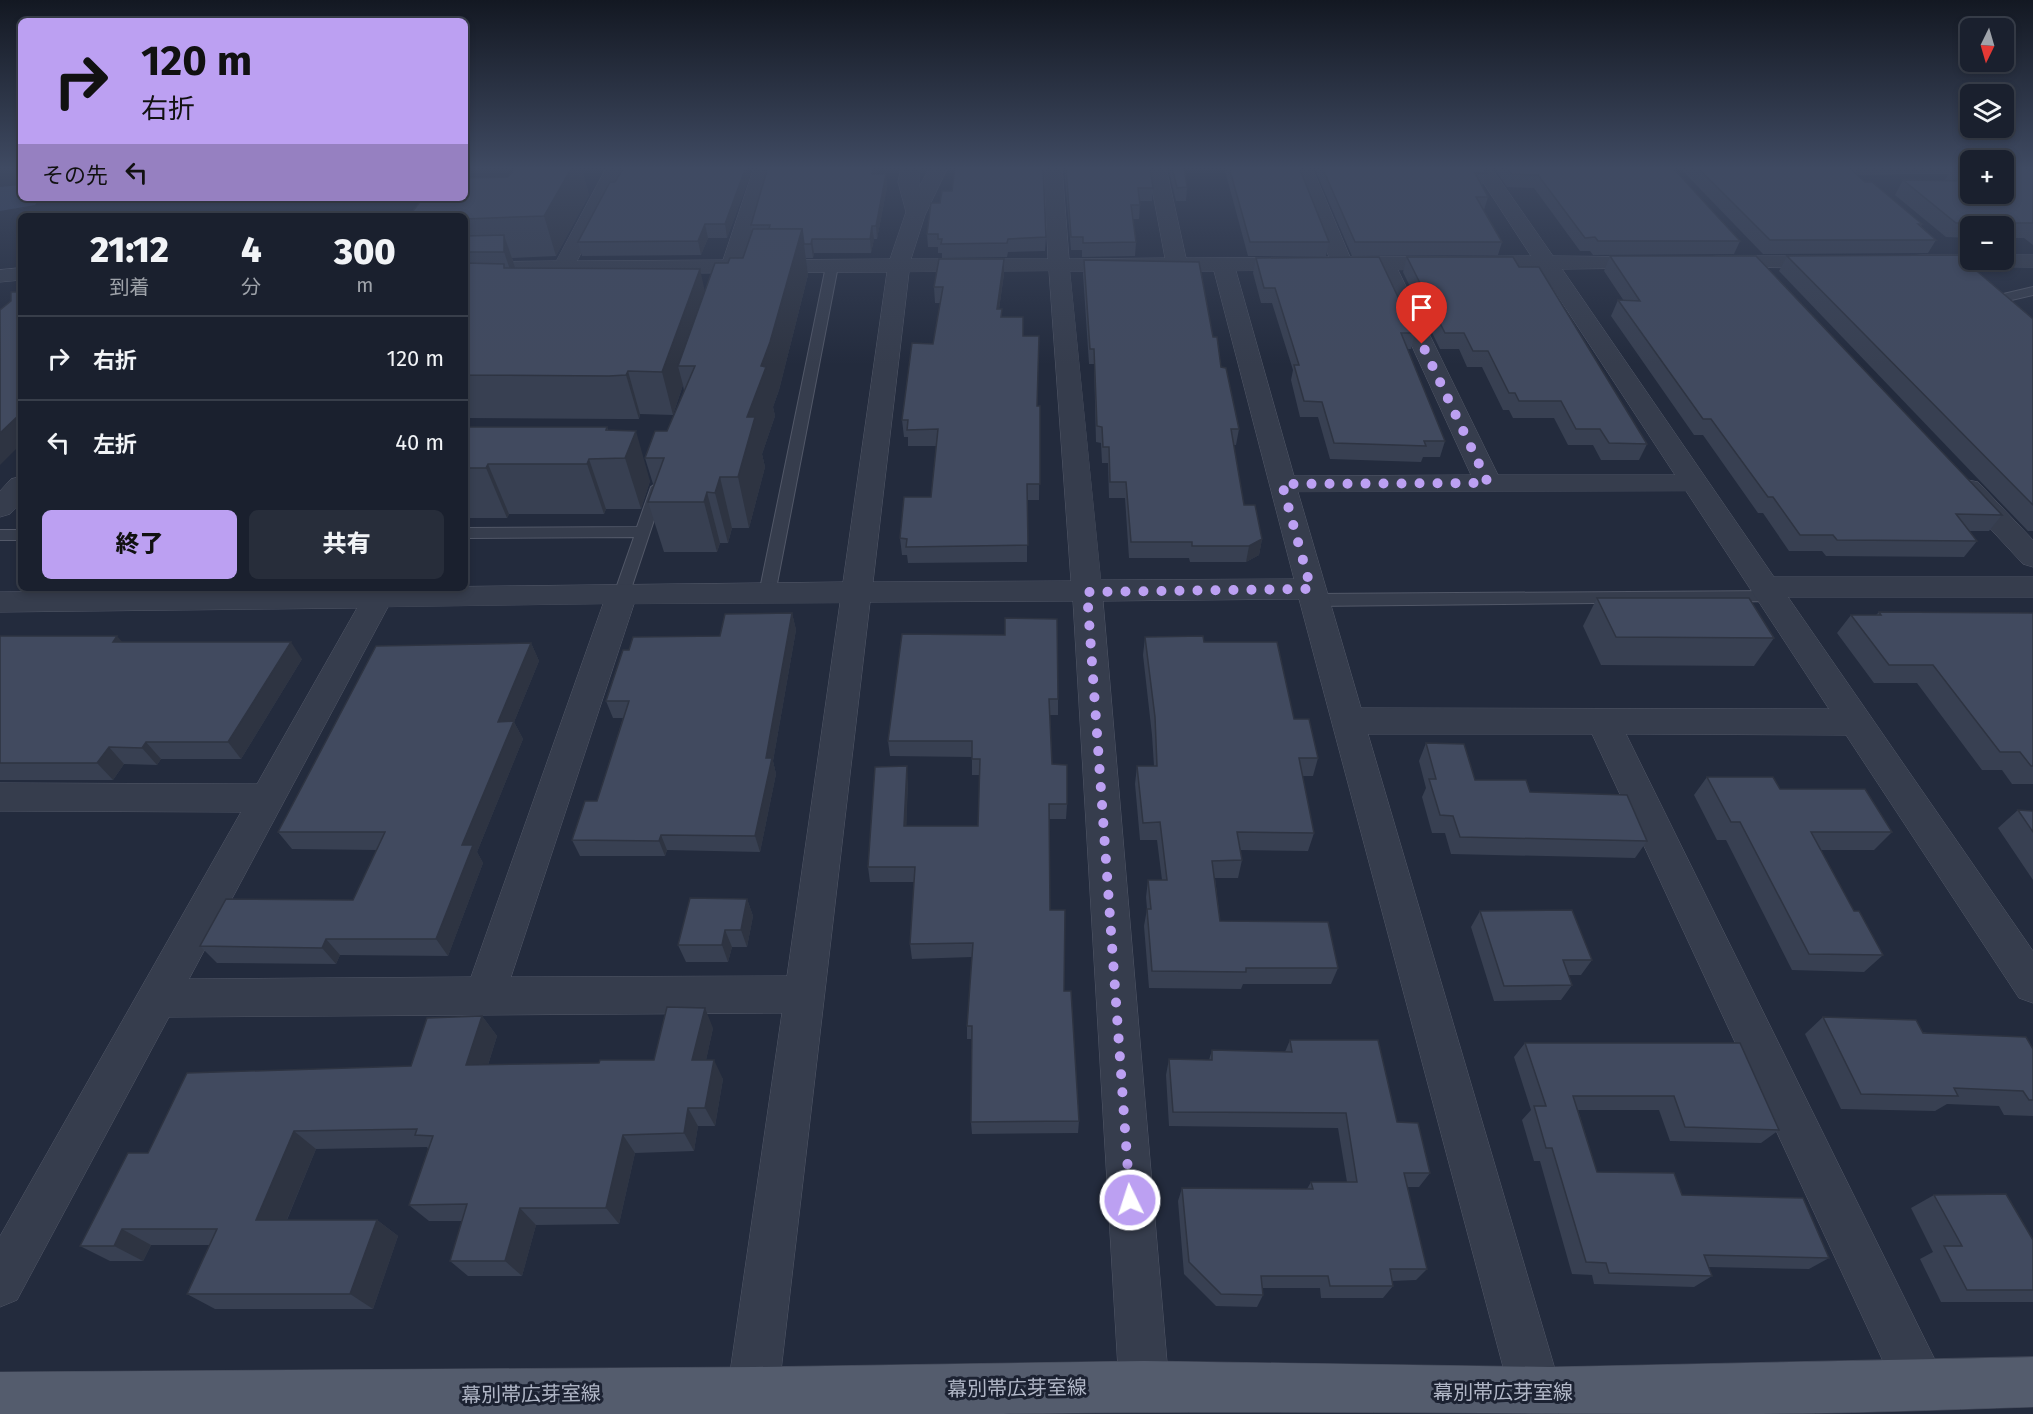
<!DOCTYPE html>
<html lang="ja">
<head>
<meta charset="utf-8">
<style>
  :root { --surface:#1a202e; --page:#272d3a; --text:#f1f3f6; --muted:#9fa3aa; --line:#383e4a; --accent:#bca0f2 }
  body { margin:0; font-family:"Fira Sans","Noto Sans JP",sans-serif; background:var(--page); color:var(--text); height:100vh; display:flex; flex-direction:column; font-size:22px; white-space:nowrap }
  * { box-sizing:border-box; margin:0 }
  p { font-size:20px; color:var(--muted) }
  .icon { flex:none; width:33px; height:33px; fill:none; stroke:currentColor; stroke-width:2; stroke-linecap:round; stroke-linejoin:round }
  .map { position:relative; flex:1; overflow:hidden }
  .panel { position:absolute; left:18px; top:213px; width:450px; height:378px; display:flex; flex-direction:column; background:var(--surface); border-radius:9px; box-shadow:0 3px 9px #0003,0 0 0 2px var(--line) }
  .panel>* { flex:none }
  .hud { position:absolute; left:18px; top:18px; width:450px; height:183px; border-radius:9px; box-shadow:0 3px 9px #0003,0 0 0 2px var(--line); background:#bca0f2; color:#111; overflow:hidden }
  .needle { width:39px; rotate:185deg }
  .controls { position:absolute; left:1960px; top:18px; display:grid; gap:12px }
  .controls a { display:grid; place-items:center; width:54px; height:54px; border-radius:9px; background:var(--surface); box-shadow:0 3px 9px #0003,0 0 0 2px var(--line); font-size:30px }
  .pin { position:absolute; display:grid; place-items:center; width:51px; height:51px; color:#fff; margin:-62px -26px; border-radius:50% 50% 50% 0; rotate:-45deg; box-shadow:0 0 6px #0007 }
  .pin .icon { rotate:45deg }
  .me { position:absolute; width:66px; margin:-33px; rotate:356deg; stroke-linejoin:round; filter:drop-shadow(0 0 4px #0008) }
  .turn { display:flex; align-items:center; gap:21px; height:126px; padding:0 24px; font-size:27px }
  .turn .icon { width:78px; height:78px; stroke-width:2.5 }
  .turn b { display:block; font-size:42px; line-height:51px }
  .then { display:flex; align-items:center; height:57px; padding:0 24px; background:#0003; gap:12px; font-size:22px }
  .eta { display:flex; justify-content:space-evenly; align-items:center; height:102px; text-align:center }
  .eta b { font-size:36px; font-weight:800; line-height:42px }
  .action { display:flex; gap:12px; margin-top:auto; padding:12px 24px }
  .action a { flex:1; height:69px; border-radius:9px; background:var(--accent); color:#111; font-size:24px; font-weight:800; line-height:69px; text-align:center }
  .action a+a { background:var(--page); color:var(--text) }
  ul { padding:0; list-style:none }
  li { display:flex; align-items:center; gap:18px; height:84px; padding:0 24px; border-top:2px solid var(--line) }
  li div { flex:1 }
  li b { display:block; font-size:22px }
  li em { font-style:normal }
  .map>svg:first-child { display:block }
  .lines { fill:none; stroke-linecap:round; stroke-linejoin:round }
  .river { fill:#364464; fill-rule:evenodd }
  .service-casing { stroke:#525868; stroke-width:2 }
  .minor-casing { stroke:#525868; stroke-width:1 }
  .primary-casing { stroke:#404656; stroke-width:1 }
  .service { fill:#363d4d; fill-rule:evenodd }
  .minor { fill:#363d4d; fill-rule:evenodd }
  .primary { fill:#545c6d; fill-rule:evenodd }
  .wall { fill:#384052 }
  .shaded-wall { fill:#2e3442 }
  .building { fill:#414a5f; stroke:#2e3442; stroke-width:1.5 }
  .route { stroke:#bca0f2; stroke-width:10; stroke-dasharray:0 18 }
  .labels { text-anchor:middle; stroke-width:6; stroke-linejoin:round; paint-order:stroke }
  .near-street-label { font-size:20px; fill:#b2b8c8; stroke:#1c2232 }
</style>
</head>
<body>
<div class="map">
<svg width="2033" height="1414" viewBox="0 0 2033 1414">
  <rect width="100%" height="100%" fill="#232b3d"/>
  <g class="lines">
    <path class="river" d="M21 185V198H40L35 205 0 211V187Z"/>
    <defs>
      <g id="service">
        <path d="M832 263 838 266 775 594 773 598H761L759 594 826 266Z"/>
        <path d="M2033 287V295L2003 302 1997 298 1999 295Z"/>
        <path d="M658 482 665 487 628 598H616L614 594 634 537 465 538V528L637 527 651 487Z"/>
        <rect x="0" y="530" width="21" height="10"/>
        <path d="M1773 591 1779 593 1781 597 1779 601 1314 606 1308 604 1306 600 1308 596 1314 594Z"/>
      </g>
      <g id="minor">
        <path d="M607 167H625L577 261 723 260 754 167H772L744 260 890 259 906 212 898 182 901 167H919V187L930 167H948L925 215 911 259H1048L1044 167H1062L1069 259 1165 258 1148 167H1166L1186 258 1329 257 1294 167H1312L1350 257 1531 256 1473 167H1491L1553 256 1659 257 1662 262 1659 267 1651 268 1562 269 1774 577H2033V597H1788L2033 951V1003L2019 998 1846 735 1626 734 1938 1366 1945 1384 1938 1402 1920 1409 1902 1402 1592 734H1368L1562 1393 1554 1411C1543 1414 1529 1414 1518 1411L1510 1393 1299 599 1103 601 1169 1386 1162 1404 1144 1411 1126 1404 1119 1386 1073 601 870 602 776 1414H724L782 1013 169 1017 17 1300 0 1307V1236L241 812 0 811V783L257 784 357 608 0 612V592L843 582 887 272 465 274V262L556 261ZM1540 269 1675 475H1498L1398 270ZM1342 270H1377L1471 475 1294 476 1236 271ZM1049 271 1071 581 873 582 909 272ZM1070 271H1214L1294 579 1101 580ZM1686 491 1829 709 1361 708 1298 492ZM840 603 787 976 511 977 634 604ZM603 604 471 977 189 979 388 607Z"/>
        <path d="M1838 167H1971V170L1964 173 1847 174 1840 172Z"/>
        <path d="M1922 255H1971V260H2004V255H2033V267L1914 266 1911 261 1914 256Z"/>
        <path d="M1718 256H1828L1836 257 1839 262 1836 267 1828 268 1710 267 1707 262 1710 257Z"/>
        <path d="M21 268V280L0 282V270Z"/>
        <path d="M21 477V502L10 514 0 517V491L11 479Z"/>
        <path d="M1968 480 1978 482 2033 540V567L2023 564 1958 494 1954 488 1958 482Z"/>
      </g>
      <path id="primary" d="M2033 1357V1407C1936 1410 1840 1414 1743 1414 1497 1414 1250 1410 1003 1414H0V1372L754 1367 1144 1361 1551 1367Z"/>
    </defs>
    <use href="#service" class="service-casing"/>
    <use href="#minor" class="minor-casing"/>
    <use href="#primary" class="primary-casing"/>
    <use href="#service" class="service"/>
    <use href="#minor" class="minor"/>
    <use href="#primary" class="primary"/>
  </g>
  <g class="wall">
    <path d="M572 167H581L589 195 556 256 512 258 516 268 705 292 728 263 743 258 752 232 751 225 768 167H877L876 174H886L887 187 877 239H874L871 253H814L813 258H806L808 275 779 390 773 407 775 416 762 454 765 467 749 528H732L728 543H720L717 552H664L648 502 654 487 645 458 667 431 684 391 683 385 673 415 640 414 639 419H622L465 418V216L508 177Z"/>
    <path d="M624 167H753L727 238H708L701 255 582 256 578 242Z"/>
    <path d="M1064 167H1150L1153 188 1152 201H1140L1139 219H1133L1136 242 1135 256 1082 257V250H1071Z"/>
    <path d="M1168 167H1184L1187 187 1186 201H1176Z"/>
    <path d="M1224 167H1299L1329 242 1326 256H1248Z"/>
    <path d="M1314 167H1482L1487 173 1482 186 1488 197 1484 210 1502 242 1498 255 1352 256Z"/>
    <path d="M1493 167H1672L1740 241 1734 254 1593 255 1590 251H1580L1534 188 1507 187Z"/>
    <path d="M1679 167H1848L1865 182 1922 224 1921 226 1936 240 1928 253 1763 254Z"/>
    <path d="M1952 168H2033V245L2024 238H2004V226H1971V238L1946 237 1895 195 1903 180 1944 181Z"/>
    <path d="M927 234 1046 237 1045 251 1008 252 1007 257 942 258V253H938V247H928Z"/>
    <path d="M1610 256 2002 515 1989 531H1969L1977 541 1964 557 1826 556 1822 551H1789L1763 513H1758L1703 435H1694L1611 316 1618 300 1624 301 1604 271Z"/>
    <path d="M1787 256 2033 319V531H2028L1779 271Z"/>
    <path d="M1407 257 1519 267 1647 444 1639 460H1601L1593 445H1568L1554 418H1513L1509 410H1503L1482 367H1467L1459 349H1440L1403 272Z"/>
    <path d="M1256 258 1415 333 1411 349H1407L1445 441 1440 457H1423L1421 462 1330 459 1318 417H1300L1291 380 1293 370 1272 303H1261L1253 273Z"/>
    <path d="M1084 260 1213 337 1239 429 1236 445H1233L1244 505 1262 539 1259 555 1246 562H1190L1189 558H1129L1125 498H1109L1108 463H1102L1101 443 1096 442 1094 364H1089L1083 274Z"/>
    <path d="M1004 274 999 309H1002V317L1023 336 1037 406H1040L1039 500H1027V562L908 563 907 555H902L900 538 931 497 936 446H908V437H904L902 420 933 344 940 303H935L934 287Z"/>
    <path d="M465 427H607L608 430 650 481 641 509H606L604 514H509L507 518H465Z"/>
    <path d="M1597 598 1774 638 1754 666 1601 665 1583 626Z"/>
    <path d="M1879 612 2033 613V784H2012L2002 770H1982L1917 683H1874L1837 633 1851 615H1876Z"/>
    <path d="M792 613 796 630 773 761 776 774 760 852 667 850 665 856H580L572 840 597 801 623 718H613L606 701 629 650 720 636Z"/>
    <path d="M902 634 1058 699V715H1050L1052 764 1067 804 1066 819H1049L1050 910 1064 991 1079 1121 1078 1133 972 1134 971 1122 972 1039H967V1026L972 957 912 959 910 944 914 882H870L868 867 908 781 906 826H978L980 775H972V757L890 756 888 741Z"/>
    <path d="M0 636 122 642 302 659 241 759H161L157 765 124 764 113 780H0Z"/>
    <path d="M1145 637 1204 642 1294 719 1318 758 1313 776H1302L1314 833 1308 851 1240 850 1242 860 1238 878H1215L1220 921 1338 968 1331 984H1243L1241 989 1149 988 1144 926 1147 909 1146 897 1148 880H1162L1157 840H1140L1135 784 1137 766H1154L1152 735 1143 655Z"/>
    <path d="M531 643 539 661 514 722 523 739 477 852 483 863 448 956 340 955 336 964 217 963 200 946 353 900 377 850 292 849 278 832Z"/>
    <path d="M1426 743 1475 780 1530 792 1647 841 1635 858 1451 854 1445 833H1432L1422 797 1426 788 1419 761Z"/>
    <path d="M1707 777 1780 789 1892 832 1874 850H1820L1854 911 1883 955 1864 972 1792 970 1726 840H1717L1694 795Z"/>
    <path d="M2018 810 2033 811V880L1998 828Z"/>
    <path d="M747 899 753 916 747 947H732L728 962H686L678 945Z"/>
    <path d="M1480 911 1592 960 1581 975H1568L1572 985 1561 1000 1494 1001 1471 927Z"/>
    <path d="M482 1016 497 1036 488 1065 599 1063 654 1060 713 1028 706 1060 723 1079 715 1126H698L694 1151 635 1153 619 1224 536 1225 522 1276H468L450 1261 462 1221H429L409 1205 428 1149 427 1147 316 1149 287 1220H377L398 1236 373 1309H215L187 1294 210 1245H151L143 1261H110L80 1246 148 1153 411 1066Z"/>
    <path d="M1823 1017 2033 1049V1116L2004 1115 1999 1106 1947 1104 1935 1111 1841 1109 1805 1034Z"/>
    <path d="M1290 1040 1397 1122 1430 1173 1419 1187H1407L1427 1269 1416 1280 1392 1281 1393 1286 1383 1298H1321L1320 1288H1262L1263 1295 1257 1307 1216 1306 1184 1274 1178 1201 1182 1188 1307 1189 1311 1182H1347L1338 1128 1169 1126 1166 1075 1169 1059 1209 1060 1212 1050 1285 1052Z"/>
    <path d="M1525 1043 1779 1130 1761 1143 1670 1141 1659 1110H1578L1597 1172 1682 1195 1829 1258 1809 1269 1708 1267 1712 1276 1694 1287 1594 1284 1592 1275 1572 1274 1540 1161H1534L1522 1120 1531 1110 1514 1057Z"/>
    <path d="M1934 1195 2033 1240V1302H1941L1920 1259 1933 1252 1911 1208Z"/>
  </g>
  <g class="shaded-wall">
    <path d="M572 167H581L589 195 556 256 544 216Z"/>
    <path d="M746 167H753L727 238 725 224Z"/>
    <path d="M873 167H877L873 187 872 174Z"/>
    <path d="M886 174 887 187 877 239 876 226Z"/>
    <path d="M705 224 708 238 701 255 698 241Z"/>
    <path d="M872 226 874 239 871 253 870 239Z"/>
    <path d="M802 229 808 275 779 390 773 407 775 416 762 454 765 467 749 528 738 477 747 417 761 366Z"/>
    <path d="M504 235 518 276V293L504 252Z"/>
    <path d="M812 239 814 253 813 258 811 244Z"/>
    <path d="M1004 259V274L997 324V309Z"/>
    <path d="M700 269 709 310 678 366 683 385 673 415 662 372Z"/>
    <path d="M628 371 640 414 639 419 626 375Z"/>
    <path d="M21 413V444L0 465V433Z"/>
    <path d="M636 431 650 481 641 509 625 458Z"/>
    <path d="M589 459 606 509 604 514 587 464Z"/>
    <path d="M488 464 509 514 507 518 486 468Z"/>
    <path d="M720 477 732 528 728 543 715 493Z"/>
    <path d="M707 492 720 543 717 552 704 502Z"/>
    <path d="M1262 539 1259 555 1246 562 1249 546Z"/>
    <path d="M792 613 796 630 773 761 776 774 760 852 755 836 766 758Z"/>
    <path d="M117 636 132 653 113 642Z"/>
    <path d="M291 642 302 659 241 759 228 742Z"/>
    <path d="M531 643 539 661 514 722 523 739 477 852 483 863 448 956 436 939 498 722Z"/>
    <path d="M146 742 161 759 157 765 142 748Z"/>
    <path d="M109 747 124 764 113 780 97 763Z"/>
    <path d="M907 766 908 781 906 841 904 826Z"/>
    <path d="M661 835 667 850 665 856 659 841Z"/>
    <path d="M747 899 753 916 747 947 741 930Z"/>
    <path d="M725 930 732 947 728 962 722 945Z"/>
    <path d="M326 939 340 955 336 964 322 948Z"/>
    <path d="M705 1008 713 1028 702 1079 692 1060Z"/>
    <path d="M482 1016 497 1036 482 1084 466 1065Z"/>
    <path d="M714 1060 723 1079 715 1126 705 1108Z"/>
    <path d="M688 1108 698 1126 694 1151 684 1133Z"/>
    <path d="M294 1131 316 1149 280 1236 256 1220Z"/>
    <path d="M623 1135 635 1153 619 1224 606 1208Z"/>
    <path d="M520 1208 536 1225 522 1276 505 1261Z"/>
    <path d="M377 1220 398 1236 373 1309 350 1294Z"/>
    <path d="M122 1229 151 1245 143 1261 114 1246Z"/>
  </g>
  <g class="building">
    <path d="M516 167H572L544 216 465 219V216H409L423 198H465V178L508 177Z"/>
    <path d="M624 167H746L725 224H705L698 241 578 242 610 182H615Z"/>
    <path d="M768 167H873L872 174H886L876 226H872L870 239H812L811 244H804L802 229H769L770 225H751Z"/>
    <path d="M955 167H1043L1046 237 1008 239 1007 243 941 244 942 239H938V234H927L931 203H940L942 191H952Z"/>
    <path d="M1066 167H1150L1153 188H1138L1140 205H1131L1136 242 1083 243V237H1071Z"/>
    <path d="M1172 167H1184L1187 187 1177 188Z"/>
    <path d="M1229 167H1299L1329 242H1250Z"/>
    <path d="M1322 167H1483L1487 173H1475L1488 197H1476L1502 242H1355Z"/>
    <path d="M1506 167H1672L1740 241H1598L1595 237 1585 238 1538 175 1512 174Z"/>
    <path d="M1697 167H1848L1865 182H1872L1922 224H1918L1936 240H1770Z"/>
    <path d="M1952 168H1971V194H2004V168H2033V223H1956L1903 180 1968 181Z"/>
    <path d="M753 229H802L770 342 761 366 766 367 747 417H755L738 477H720L715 493 707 492 704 502H648L664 458H645L655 431H667L695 366H678L715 263H728L730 258H743Z"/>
    <path d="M504 235V252H465V236Z"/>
    <path d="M1958 255 2033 319V505L1787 256Z"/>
    <path d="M1610 256H1756L2002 515 1956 514 1977 541 1837 540 1833 535H1800L1773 497H1768L1711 419H1703L1618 300 1640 301Z"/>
    <path d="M1379 257 1415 333H1401L1445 441H1424L1426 446 1334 443 1322 402 1304 401 1294 365H1299L1275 288H1264L1256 258Z"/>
    <path d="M1407 257H1513L1519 267H1539L1647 444 1609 443 1600 429H1576L1561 401H1519L1515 393H1509L1488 351H1473L1464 333H1445Z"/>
    <path d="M939 259H1004L997 309H1002L1001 317H1023V336H1039L1037 406H1040V484H1027L1028 545 906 547 907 539 900 538 904 497H931L938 429 907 430 908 420H902L912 343 933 344 943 287H934Z"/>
    <path d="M1084 260 1199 262 1213 337H1217L1221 367 1226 368 1239 429H1231L1244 505H1255L1262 539 1249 546H1192V542H1131L1126 482H1110L1109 447H1103L1102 427 1097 426 1094 349H1090Z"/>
    <path d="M465 263 504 264V268L700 269 662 372 628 371 626 375 609 376 465 375Z"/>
    <path d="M11 292H21V413L0 433V310L11 301Z"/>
    <path d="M465 427H607L606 430 636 431 625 458 589 459 587 464H488L486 468H465Z"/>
    <path d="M1597 598H1749L1774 638 1616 637Z"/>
    <path d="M1879 612 2033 613V766H2031L2020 752H2000L1933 665H1889L1851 615H1881Z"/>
    <path d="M792 613 766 758H772L755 836 661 835 659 841 572 840 585 801H597L629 701H606L623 650H629L633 637 720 636 725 614Z"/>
    <path d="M1005 618 1057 619 1058 699H1049L1052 764 1067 765V804H1049L1050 910H1065L1064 991H1071L1079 1121 971 1122 972 1026H967L973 943 910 944 915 867H868L875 767 907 766 904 826H978L980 759H972V741H888L902 634 1005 635Z"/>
    <path d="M0 636H117L113 642H291L228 742H146L142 748 109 747 97 763H0Z"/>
    <path d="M1203 636 1204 642H1277L1294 719H1309L1318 758H1299L1314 833 1237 832 1242 860 1212 861 1220 921 1328 922 1338 968H1246V972L1152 971 1147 909H1151L1148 880H1167L1160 822 1143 823 1137 766H1157L1155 717 1145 637Z"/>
    <path d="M531 643 498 722 514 721 462 845H473L436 939H326L322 948 200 946 226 899 353 900 385 832H278L376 646Z"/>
    <path d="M1426 743 1464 744 1475 780H1526L1530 792 1627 795 1647 841 1460 837 1453 816 1440 815 1429 779H1436Z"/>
    <path d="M1707 777H1773L1780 789H1865L1892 832H1811L1854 911H1859L1883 955 1809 954 1740 822H1731Z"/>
    <path d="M2018 810 2033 811V832Z"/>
    <path d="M690 898 747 899 741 930H725L722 945H678Z"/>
    <path d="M1572 910 1592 960H1563L1572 985 1504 986 1480 911Z"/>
    <path d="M667 1007 705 1008 692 1060H714L705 1108H688L684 1133 623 1135 606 1208H520L505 1261H450L467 1204 409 1205 433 1136 415 1135 417 1129 294 1131 256 1220H377L350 1294H187L217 1229H122L114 1246H80L128 1153H148L187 1073 411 1066 427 1018 482 1016 466 1065 599 1063 600 1060H654Z"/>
    <path d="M1823 1017 1916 1020 1923 1033 2026 1037 2033 1049V1100H2029L2023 1091 1954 1088 1958 1096 1861 1094Z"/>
    <path d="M1290 1040H1378L1397 1122 1418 1123 1430 1173H1404L1427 1269H1390L1393 1286H1330L1328 1276H1261L1263 1295 1221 1294 1189 1262 1182 1188 1313 1189 1311 1182H1357L1346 1113 1173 1112 1169 1059 1212 1060V1050L1292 1052Z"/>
    <path d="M1525 1043H1740L1779 1130 1685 1127 1674 1096H1573L1597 1172 1674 1173 1682 1195 1803 1198 1829 1258 1704 1255 1712 1276 1609 1273 1606 1263 1586 1262 1552 1148H1546L1534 1106H1546Z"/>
    <path d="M2006 1194 2033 1240V1290H1967L1944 1246H1962L1934 1195Z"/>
  </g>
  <linearGradient id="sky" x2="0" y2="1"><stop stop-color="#131822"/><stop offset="0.46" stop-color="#3f4a62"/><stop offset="1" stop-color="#3f4a62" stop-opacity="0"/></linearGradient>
  <rect width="2033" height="365" fill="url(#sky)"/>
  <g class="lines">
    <path class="route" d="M1130 1200 1087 592 1311 589 1282 484 1488 483 1422 344"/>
  </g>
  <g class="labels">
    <g class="near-street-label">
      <text transform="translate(1017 1388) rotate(-1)" y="7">幕別帯広芽室線</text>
      <text x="1503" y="1399">幕別帯広芽室線</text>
      <text transform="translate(531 1394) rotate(-1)" y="7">幕別帯広芽室線</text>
    </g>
  </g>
</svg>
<div class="controls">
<a><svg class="needle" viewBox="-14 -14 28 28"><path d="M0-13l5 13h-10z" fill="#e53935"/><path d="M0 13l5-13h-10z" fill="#9fa3aa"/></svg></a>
<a><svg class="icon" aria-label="layers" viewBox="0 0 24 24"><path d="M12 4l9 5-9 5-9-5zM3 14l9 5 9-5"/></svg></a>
<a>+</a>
<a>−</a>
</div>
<div class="pin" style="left:1422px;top:344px;background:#d93025"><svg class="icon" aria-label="arrive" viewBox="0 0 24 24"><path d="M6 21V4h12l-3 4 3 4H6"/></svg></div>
<svg class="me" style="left:1130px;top:1200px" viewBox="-20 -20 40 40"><circle r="17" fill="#bca0f2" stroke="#fff" stroke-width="3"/><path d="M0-11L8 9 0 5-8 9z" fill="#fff"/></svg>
<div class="hud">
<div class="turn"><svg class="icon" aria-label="right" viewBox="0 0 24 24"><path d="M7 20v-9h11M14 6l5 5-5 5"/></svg><div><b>120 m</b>右折</div></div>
<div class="then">その先<svg class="icon" aria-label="left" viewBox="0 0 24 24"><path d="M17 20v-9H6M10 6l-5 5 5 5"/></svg></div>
</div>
<section class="panel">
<div class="eta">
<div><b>21:12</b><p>到着</p></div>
<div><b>4</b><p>分</p></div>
<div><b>300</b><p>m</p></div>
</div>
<ul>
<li><svg class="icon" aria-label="right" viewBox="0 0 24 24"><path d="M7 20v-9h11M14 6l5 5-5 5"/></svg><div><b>右折</b></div><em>120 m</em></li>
<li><svg class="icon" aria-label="left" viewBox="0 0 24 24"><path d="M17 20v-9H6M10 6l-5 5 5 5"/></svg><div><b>左折</b></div><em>40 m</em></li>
</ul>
<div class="action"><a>終了</a><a>共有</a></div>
</section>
</div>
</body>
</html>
